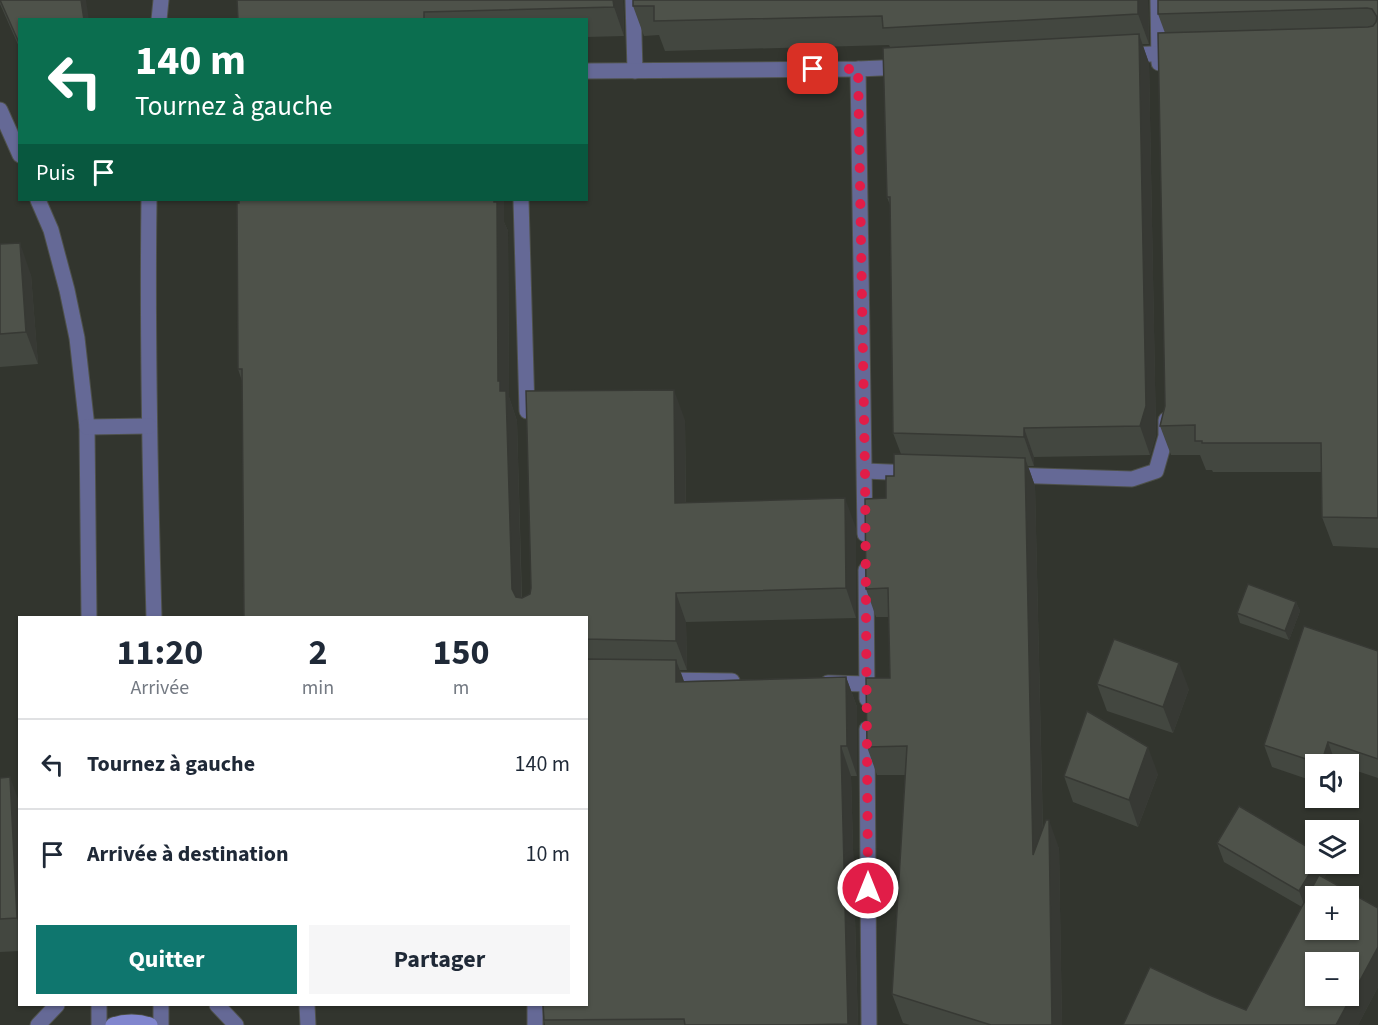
<!DOCTYPE html>
<html lang="fr">
<head>
<meta charset="utf-8">
<style>
  :root { --surface:#fff; --page:#f6f6f7; --text:#1f2937; --muted:#747a83; --line:#e0e1e3; --accent:#0f766e }
  body { margin:0; font-family:"Source Sans 3",sans-serif; background:var(--page); color:var(--text); height:100vh; display:flex; flex-direction:column; font-size:22px; white-space:nowrap }
  * { box-sizing:border-box; margin:0 }
  p { font-size:20px; color:var(--muted) }
  .icon { flex:none; width:33px; height:33px; fill:none; stroke:currentColor; stroke-width:2; stroke-linecap:round; stroke-linejoin:round }
  .map { position:relative; flex:1; overflow:hidden }
  .details { position:absolute; left:18px; top:616px; width:570px; height:390px; display:flex; flex-direction:column; background:var(--surface); border-radius:0px; box-shadow:0 2px 4px #0004 }
  .details>* { flex:none }
  .banner { position:absolute; left:18px; top:18px; width:570px; height:183px; border-radius:0px; box-shadow:0 2px 4px #0004; background:#0b6e4f; color:#fff; overflow:hidden }
  .tools { position:absolute; left:1305px; top:754px; display:grid; gap:12px }
  .tools a { display:grid; place-items:center; width:54px; height:54px; border-radius:0px; background:var(--surface); box-shadow:0 2px 4px #0004; font-size:30px }
  .pin { position:absolute; display:grid; place-items:center; width:51px; height:51px; color:#fff; margin:-26px; border-radius:12px; box-shadow:0 3px 9px #0006 }
  .me { position:absolute; width:66px; margin:-33px; rotate:0deg; stroke-linejoin:round; filter:drop-shadow(0 0 4px #0008) }
  .turn { display:flex; align-items:center; gap:21px; height:126px; padding:0 18px; font-size:27px }
  .turn .icon { width:78px; height:78px; stroke-width:2.5 }
  .turn b { display:block; font-size:42px; line-height:51px }
  .then { display:flex; align-items:center; height:57px; padding:0 18px; background:#0003; gap:12px; font-size:22px }
  .eta { display:flex; justify-content:space-evenly; align-items:center; height:102px; text-align:center }
  .eta b { font-size:36px; font-weight:700; line-height:42px }
  .primary-button { display:flex; gap:12px; margin-top:auto; padding:12px 18px }
  .primary-button a { flex:1; height:69px; border-radius:0px; background:var(--accent); color:#fff; font-size:24px; font-weight:700; line-height:69px; text-align:center }
  .primary-button a+a { background:var(--page); color:var(--text) }
  ul { padding:0; list-style:none }
  li { display:flex; align-items:center; gap:18px; height:90px; padding:0 18px; border-top:2px solid var(--line) }
  li div { flex:1 }
  li b { display:block; font-size:22px }
  li em { font-style:normal }
  .map>svg:first-child { display:block }
  .lines { fill:none; stroke-linecap:round; stroke-linejoin:round }
  .street-casing { stroke:#4e514a; stroke-width:17 }
  .secondary-casing { stroke:#4e514a; stroke-width:17 }
  .street { stroke:#656996; stroke-width:15 }
  .secondary { stroke:#8186ce; stroke-width:15 }
  .wall { fill:#434740 }
  .shaded-wall { fill:#373934 }
  .building { fill:#4e524a; stroke:#373934; stroke-width:1.5; fill-rule:evenodd }
  .route { stroke:#e11d48; stroke-width:10; stroke-dasharray:0 18 }
</style>
</head>
<body>
<div class="map">
<svg width="1378" height="1025" viewBox="0 0 1378 1025">
  <rect width="100%" height="100%" fill="#32352e"/>
  <g class="lines">
    <defs>
      <g id="street">
        <path d="M633 0 635 71"/>
        <path d="M1158 0 1159 63"/>
        <path d="M159 20 161 0"/>
        <path d="M1126 55 1177 53"/>
        <path d="M858 69 865 534"/>
        <path d="M586 71 858 69 904 67"/>
        <path d="M0 110 20 155"/>
        <path d="M38 200 51 230 67 290 77 338 87 427 89 618"/>
        <path d="M149 200C147 339 150 478 154 618"/>
        <path d="M521 200 527 411"/>
        <path d="M87 427 149 426"/>
        <path d="M865 471 913 473"/>
        <path d="M1012 475 1132 479 1156 471 1166 436V420"/>
        <path d="M866 570 867 699"/>
        <path d="M663 680 732 681"/>
        <path d="M828 683 867 684"/>
        <path d="M867 729 869 1025"/>
        <path d="M99 1005V1025"/>
        <path d="M161 1005V1025"/>
        <path d="M217 1005 236 1025"/>
        <path d="M307 1005 308 1025"/>
        <path d="M535 1005V1025"/>
        <path d="M38 1025 57 1005"/>
      </g>
      <path id="secondary" d="M113 1025C125 1021 138 1021 150 1025"/>
    </defs>
    <use href="#street" class="street-casing"/>
    <use href="#secondary" class="secondary-casing"/>
    <use href="#street" class="street"/>
    <use href="#secondary" class="secondary"/>
  </g>
  <g class="wall">
    <path d="M0 0 20 20V49L0 4Z"/>
    <path d="M237 0H623L624 36 586 37V20H238Z"/>
    <path d="M1148 0 1149 44H1142L1149 63 1156 435 1150 455 1034 457V466H1028L1035 486 1043 830 1059 848 1062 1025H910L903 1023 892 994 905 775H877L867 747 890 678 889 617H876L866 589 886 498 901 454 893 433 890 205 887 197 890 47 889 45 665 51 659 35 644 36 633 6Z"/>
    <path d="M1378 0V548L1333 546 1322 517 1321 472H1213L1212 470H1206L1200 455H1171L1160 426 1165 406V33L1158 14Z"/>
    <path d="M239 200H504V222L508 231 509 397 517 421 522 598 530 594 685 420 686 503 856 528V618L686 622 687 670H680L684 681 846 677 857 707V776H851L858 1025H545L544 1020 586 1005V618H244L242 381 238 369Z"/>
    <path d="M0 244 31 275 38 364 0 367Z"/>
    <path d="M1296 602 1300 611 1289 640 1240 623 1237 613Z"/>
    <path d="M1378 651V778L1348 768V765H1339L1336 764V765H1316V782L1272 767 1264 745Z"/>
    <path d="M1097 684 1189 689 1173 733 1107 711Z"/>
    <path d="M1158 774 1138 827 1073 802 1064 776Z"/>
    <path d="M0 778 20 804V951L0 952Z"/>
    <path d="M1217 843 1316 864H1324L1327 873 1324 878 1378 908V987L1358 1025H1123L1212 996 1246 1010 1302 907 1224 862Z"/>
  </g>
  <g class="shaded-wall">
    <path d="M81 0H86L89 20H84Z"/>
    <path d="M613 0H623L624 36 614 7Z"/>
    <path d="M1138 0H1148L1149 44 1138 14Z"/>
    <path d="M1139 34 1149 63 1156 435 1150 455 1140 426Z"/>
    <path d="M494 200H504V222L508 231 509 397 517 421 522 618 512 589 500 391 498 381Z"/>
    <path d="M20 243 31 275 38 364 26 332Z"/>
    <path d="M674 390 685 420 686 533 675 503Z"/>
    <path d="M1024 428 1034 457V466L1024 437Z"/>
    <path d="M1025 458 1035 486 1044 883 1033 855Z"/>
    <path d="M845 498 856 528V618L846 588Z"/>
    <path d="M676 593 686 622 687 670 676 641Z"/>
    <path d="M1296 602 1300 611 1289 640 1285 631Z"/>
    <path d="M676 660 687 690 676 682Z"/>
    <path d="M1179 663 1189 689 1173 733 1163 707Z"/>
    <path d="M846 677 857 707V776L847 746Z"/>
    <path d="M1328 742 1336 764V765H1321V764Z"/>
    <path d="M841 746 851 776 858 1025H849L848 1024Z"/>
    <path d="M1148 747 1158 774 1138 827 1129 800Z"/>
    <path d="M10 777 20 804V926L17 918Z"/>
    <path d="M1049 820 1059 848 1062 1025H1052Z"/>
    <path d="M1316 863V864H1324L1327 873 1306 909 1299 891Z"/>
    <path d="M1378 947V987L1358 1025H1336Z"/>
  </g>
  <g class="building">
    <path d="M0 0H81L84 20H20V45Z"/>
    <path d="M237 0H613L614 7 424 12V20H238Z"/>
    <path d="M633 0H1138V14L883 28 882 16 654 21V6H633Z"/>
    <path d="M1158 0H1378V518L1322 517 1321 443H1202V441H1195V425L1160 426 1165 406 1158 33 1368 27 1373 26 1376 22 1377 17 1372 9 1367 8 1158 14Z"/>
    <path d="M1139 34 1146 406 1140 426 1024 428V437L893 433 890 197H887L883 48Z"/>
    <path d="M239 200H494V202H497L498 381H500V391H506L512 589 516 597 522 598 530 594 531 588 526 391 674 390 675 503 845 498 846 588 676 593V641L586 639V618H244L242 369H238L237 203H239Z"/>
    <path d="M20 243 26 332 0 334V244Z"/>
    <path d="M894 454 1025 458 1033 855 1046 820H1049L1052 1025H991L892 994 907 746 867 747 866 678H890L888 588 866 589 865 499 886 498V476H894Z"/>
    <path d="M1248 584 1296 602 1285 631 1237 613Z"/>
    <path d="M1304 626 1378 651V759L1328 742 1321 764 1264 745Z"/>
    <path d="M1114 639 1179 663 1163 707 1097 684Z"/>
    <path d="M586 659 676 660V682L846 677 847 746H841L848 1024 796 1025H685L684 1019 544 1020 543 1005H586Z"/>
    <path d="M1087 711 1148 747 1129 800 1064 776Z"/>
    <path d="M10 777 17 918 0 919V778Z"/>
    <path d="M1239 806 1316 852V863L1299 891 1217 843Z"/>
    <path d="M1319 875 1378 908V947L1336 1025H1123L1150 967 1212 996 1246 1010ZM1316 897H1348V930H1316ZM1316 963H1348V996H1316Z"/>
  </g>
  <g class="lines">
    <path class="route" d="M813 69H858L865 471 868 888"/>
  </g>
</svg>
<div class="tools">
<a><svg class="icon" aria-label="sound" viewBox="0 0 24 24"><path d="M4 9h4l5-4v14l-5-4H4zM17 9q2 3 0 6"/></svg></a>
<a><svg class="icon" aria-label="layers" viewBox="0 0 24 24"><path d="M12 4l9 5-9 5-9-5zM3 14l9 5 9-5"/></svg></a>
<a>+</a>
<a>−</a>
</div>
<div class="pin" style="left:813px;top:69px;background:#d93025"><svg class="icon" aria-label="arrive" viewBox="0 0 24 24"><path d="M6 21V4h12l-3 4 3 4H6"/></svg></div>
<svg class="me" style="left:868px;top:888px" viewBox="-20 -20 40 40"><circle r="17" fill="#e11d48" stroke="#fff" stroke-width="3"/><path d="M0-11L8 9 0 5-8 9z" fill="#fff"/></svg>
<div class="banner">
<div class="turn"><svg class="icon" aria-label="left" viewBox="0 0 24 24"><path d="M17 20v-9H6M10 6l-5 5 5 5"/></svg><div><b>140 m</b>Tournez à gauche</div></div>
<div class="then">Puis<svg class="icon" aria-label="arrive" viewBox="0 0 24 24"><path d="M6 21V4h12l-3 4 3 4H6"/></svg></div>
</div>
<section class="details">
<div class="eta">
<div><b>11:20</b><p>Arrivée</p></div>
<div><b>2</b><p>min</p></div>
<div><b>150</b><p>m</p></div>
</div>
<ul>
<li><svg class="icon" aria-label="left" viewBox="0 0 24 24"><path d="M17 20v-9H6M10 6l-5 5 5 5"/></svg><div><b>Tournez à gauche</b></div><em>140 m</em></li>
<li><svg class="icon" aria-label="arrive" viewBox="0 0 24 24"><path d="M6 21V4h12l-3 4 3 4H6"/></svg><div><b>Arrivée à destination</b></div><em>10 m</em></li>
</ul>
<div class="primary-button"><a>Quitter</a><a>Partager</a></div>
</section>
</div>
</body>
</html>
